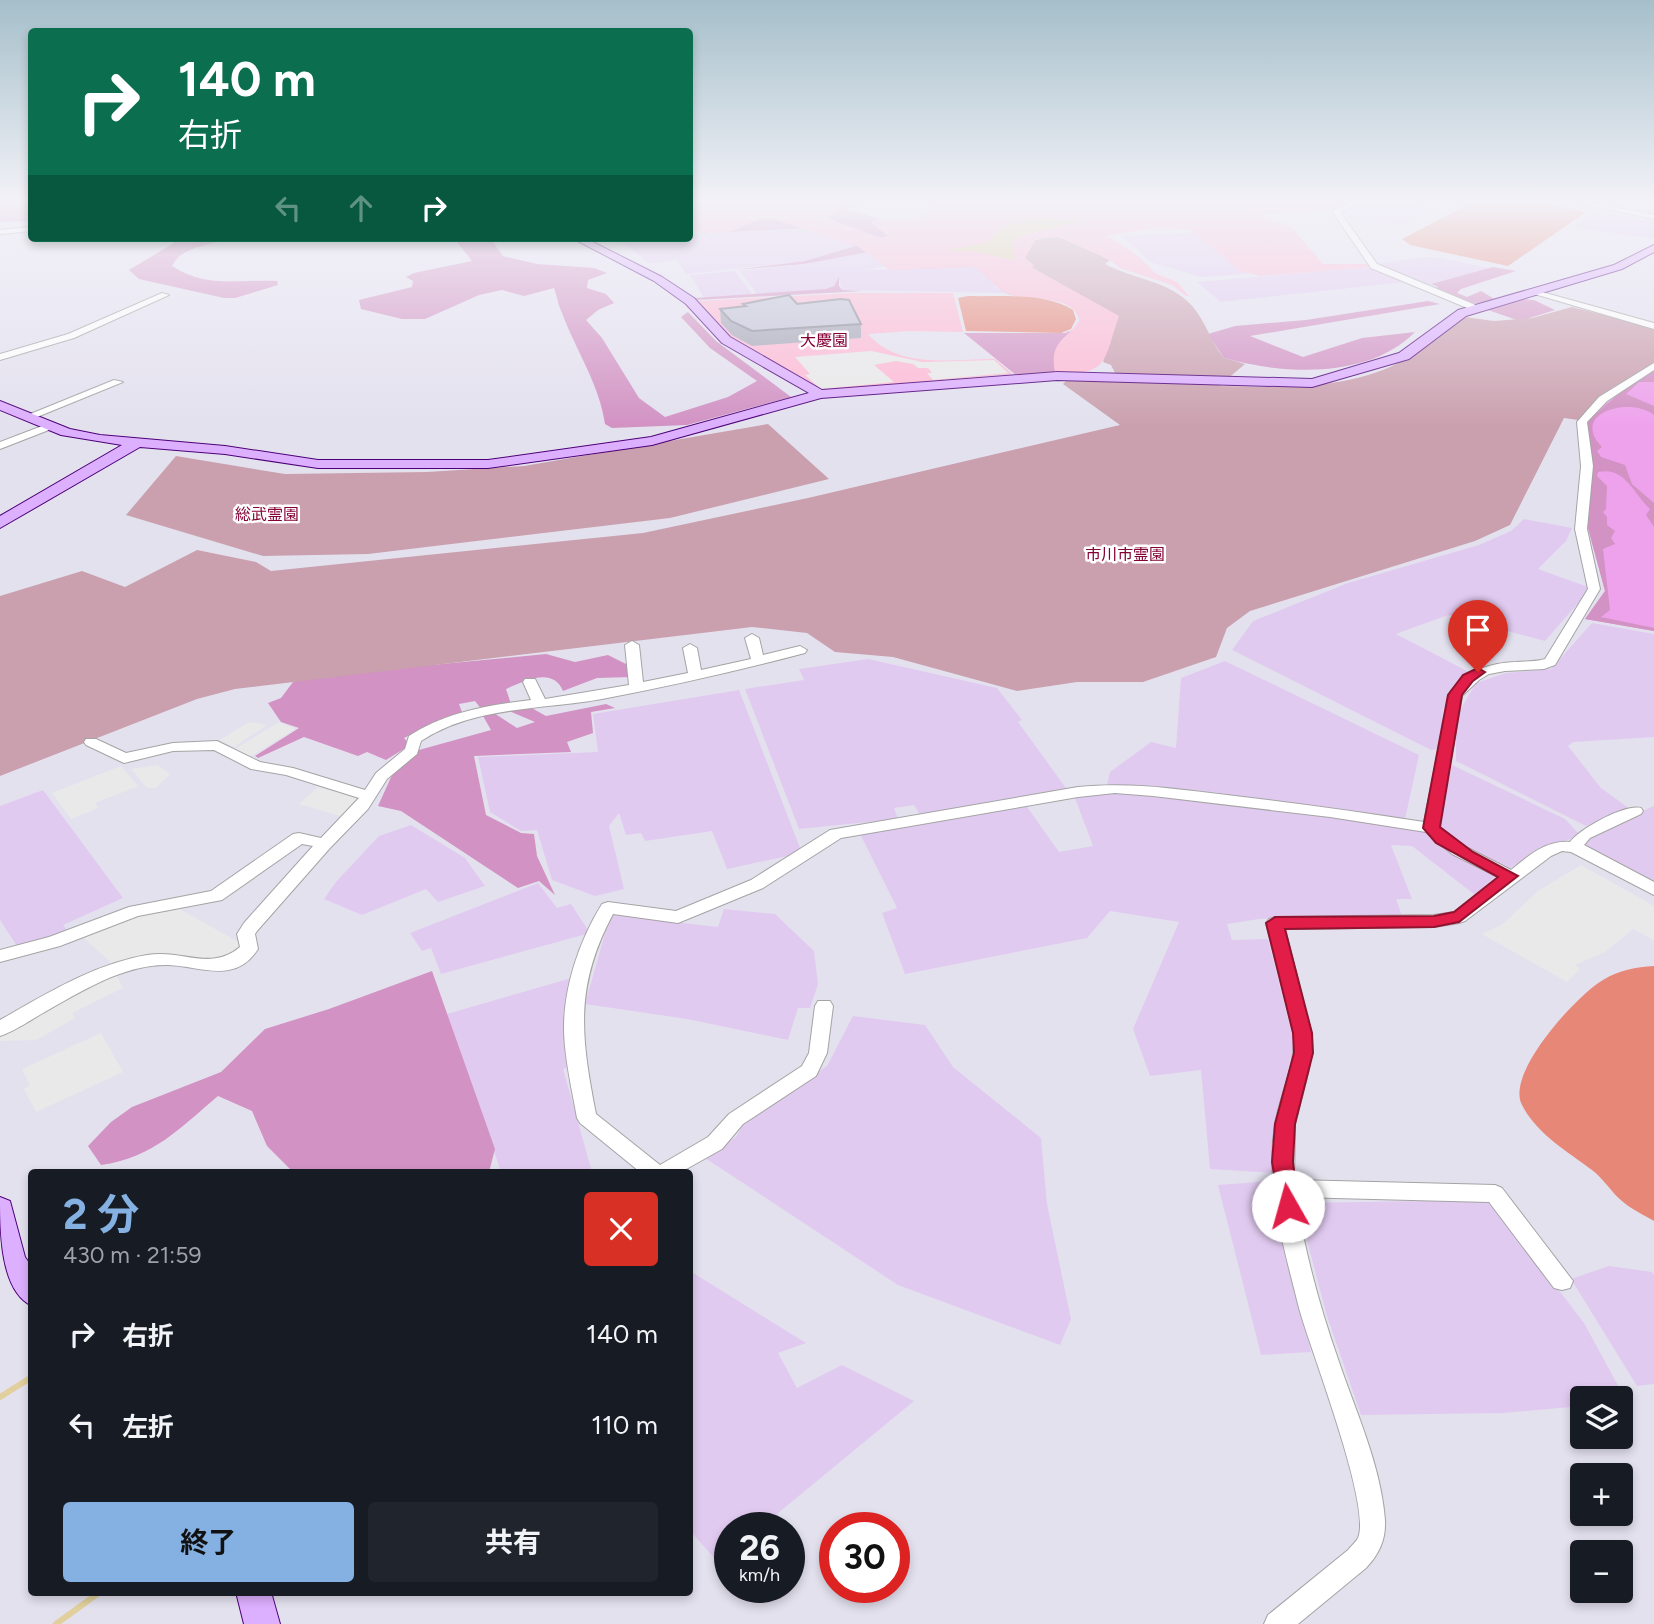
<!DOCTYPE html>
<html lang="ja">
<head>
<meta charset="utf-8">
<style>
  :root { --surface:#171b24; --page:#20242c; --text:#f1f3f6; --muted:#9ea1a6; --accent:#85b0e2 }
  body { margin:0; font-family:Figtree,"Noto Sans JP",sans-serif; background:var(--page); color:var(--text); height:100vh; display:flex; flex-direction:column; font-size:26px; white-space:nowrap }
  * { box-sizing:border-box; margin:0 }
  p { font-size:23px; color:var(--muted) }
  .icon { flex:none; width:38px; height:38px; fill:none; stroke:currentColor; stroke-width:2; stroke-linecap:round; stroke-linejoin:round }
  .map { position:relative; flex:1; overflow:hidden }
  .panel { position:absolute; left:28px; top:1169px; width:665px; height:427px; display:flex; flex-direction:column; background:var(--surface); border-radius:7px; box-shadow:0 4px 10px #0003 }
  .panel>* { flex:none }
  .banner { position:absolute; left:28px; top:28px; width:665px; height:214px; border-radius:7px; box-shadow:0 4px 10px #0003; background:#0b6e4f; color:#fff; overflow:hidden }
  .controls { position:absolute; left:1570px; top:1386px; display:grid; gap:14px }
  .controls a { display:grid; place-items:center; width:63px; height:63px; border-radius:7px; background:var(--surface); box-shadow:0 4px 10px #0003; font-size:35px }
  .speed { position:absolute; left:714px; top:1512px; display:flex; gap:14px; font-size:35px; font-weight:700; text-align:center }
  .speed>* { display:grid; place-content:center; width:91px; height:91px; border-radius:50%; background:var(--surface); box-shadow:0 4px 10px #0003; line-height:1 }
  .speed small { font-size:18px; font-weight:400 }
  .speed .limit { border:10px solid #d22; background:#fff; color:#111 }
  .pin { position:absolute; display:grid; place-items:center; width:60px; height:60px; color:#fff; margin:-72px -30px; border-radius:50% 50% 50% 0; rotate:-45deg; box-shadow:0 0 7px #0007 }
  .pin .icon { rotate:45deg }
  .me { position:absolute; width:77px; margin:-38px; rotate:353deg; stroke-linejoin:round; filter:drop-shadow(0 0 5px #0008) }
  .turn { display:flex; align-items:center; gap:24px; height:147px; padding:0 35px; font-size:32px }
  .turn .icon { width:91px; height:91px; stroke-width:2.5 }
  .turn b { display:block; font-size:49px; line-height:60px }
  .lanes { display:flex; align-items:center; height:66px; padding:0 35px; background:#0003; justify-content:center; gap:35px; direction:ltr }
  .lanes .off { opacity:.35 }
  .round { display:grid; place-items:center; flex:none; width:74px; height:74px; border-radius:7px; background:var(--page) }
  .headline { display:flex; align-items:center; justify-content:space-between; height:119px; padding:0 35px }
  h1 { font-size:42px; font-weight:700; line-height:52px; color:var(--accent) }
  .cta { display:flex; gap:14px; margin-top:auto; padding:14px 35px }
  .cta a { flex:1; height:80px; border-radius:7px; background:var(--accent); color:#111; font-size:28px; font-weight:700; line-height:80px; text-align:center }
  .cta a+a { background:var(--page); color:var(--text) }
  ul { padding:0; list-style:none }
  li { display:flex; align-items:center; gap:21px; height:91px; padding:0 35px }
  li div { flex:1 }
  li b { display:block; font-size:26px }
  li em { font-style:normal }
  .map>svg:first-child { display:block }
  .farmland { fill:#e1caf0 }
  .grass { fill:#eea2ec }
  .forest { fill:#d292c3 }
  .cemetery { fill:#caa0ae }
  .park { fill:#feb9d4 }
  .pitch { fill:#e68778 }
  .parking { fill:#e9e9e9 }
  .water { fill:#e1d09d }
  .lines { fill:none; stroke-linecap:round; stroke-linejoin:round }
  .stream { stroke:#e1d09d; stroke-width:6 }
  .street-casing { stroke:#a4a4a4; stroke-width:2 }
  .secondary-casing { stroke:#4c0077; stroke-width:2 }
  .street { fill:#fff; fill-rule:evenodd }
  .secondary { fill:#ddafff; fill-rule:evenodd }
  .wall { fill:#a6a7b8 }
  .building { fill:#c1c2d6; stroke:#878896; stroke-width:2 }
  .route { fill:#e11d48; stroke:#92132f; stroke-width:2 }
  .labels { text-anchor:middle; stroke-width:5; stroke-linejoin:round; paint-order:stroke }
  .far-park-label { font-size:16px; fill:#840234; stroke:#fff }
</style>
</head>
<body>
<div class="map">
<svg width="1654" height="1624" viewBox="0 0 1654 1624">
  <rect width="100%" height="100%" fill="#e4e1ef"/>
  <g class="farmland">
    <path d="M1366 200H1392L1430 211 1416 216 1405 226 1348 217 1347 213H1341L1345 207Z"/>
    <path d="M1596 212 1654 221V239L1571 227Z"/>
    <path d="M810 228 857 246 805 261 686 274 677 260 649 263 621 241 690 238V234L711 232Z"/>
    <path d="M1193 232 1248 274 1201 277 1151 262 1122 236Z"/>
    <path d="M863 251 886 266 866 270 972 267 983 271 996 288 1006 293 842 290 839 279 834 286 826 289 758 296 740 271 804 264Z"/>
    <path d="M1428 257 1438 258 1490 268 1424 286 1376 264Z"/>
    <path d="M1373 267 1405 282 1221 302 1197 282Z"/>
    <path d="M735 271 752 294 705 299 690 275Z"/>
    <path d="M1524 519 1572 528 1566 541 1538 569 1588 587 1587 593 1545 641 1448 615 1396 634 1469 672 1460 677 1443 710 1441 748 1431 750 1232 650 1253 621 1348 583 1479 545 1511 531Z"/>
    <path d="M1592 623 1654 634V737L1573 742 1568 746 1601 788 1630 809 1586 826 1456 761V717L1476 683 1506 673 1551 669Z"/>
    <path d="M868 659 997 688 1022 720 1018 722 1066 788 1062 793 920 815 914 805 894 808 898 819 799 829 745 689 804 680 799 669Z"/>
    <path d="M1225 661 1419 755 1405 819 1256 798 1107 785 1110 772 1151 742 1176 748 1181 678Z"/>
    <path d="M739 690 802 853 727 869 712 831 645 841 641 833 626 835 619 813 609 826 624 889 595 896 552 880 537 830 521 831 490 812 478 757 598 752 593 714Z"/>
    <path d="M1452 765 1565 819 1578 833 1571 839 1538 848 1508 870 1473 853 1438 826Z"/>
    <path d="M43 790 123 898 63 925 68 932 17 946 0 920V806Z"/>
    <path d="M1114 792 1421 828 1437 843 1497 875 1475 895 1412 846 1391 845 1412 899H1396L1402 916 1259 919 1227 924 1232 940 1268 939 1294 1043 1278 1114 1275 1173 1210 1169 1201 1070 1150 1076 1133 1029 1179 922 1110 911 1087 938 905 974 882 913 897 908 860 834 1025 804 1059 852 1093 846 1075 798Z"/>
    <path d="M1654 806V882L1584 846 1586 836Z"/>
    <path d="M411 825 465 858 485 886 438 902 426 889 362 915 324 899 336 882 379 836Z"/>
    <path d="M538 883 557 908 571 904 590 933 441 974 431 948 422 951 410 933Z"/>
    <path d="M724 909 775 914 814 951 818 984 810 1008H798L788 1040 687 1019 585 1004 610 916 620 911 665 921 718 927Z"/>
    <path d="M575 977 572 1066 563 1069 592 1172H501L447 1014Z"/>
    <path d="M853 1016 925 1025 953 1067 1041 1138 1047 1204 1071 1319 1060 1345 898 1285 705 1158 736 1137 746 1120 827 1066Z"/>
    <path d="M1271 1181 1311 1352 1261 1355 1218 1185Z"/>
    <path d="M1490 1200 1584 1323 1627 1402 1621 1403 1620 1398H1582V1406L1503 1413 1361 1415 1327 1316 1297 1203Z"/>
    <path d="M1609 1266 1652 1272 1654 1275V1384L1637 1386 1571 1279Z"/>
    <path d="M690 1271 806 1343 778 1353 797 1388 842 1365 914 1401 760 1528H730V1552L718 1562 690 1531Z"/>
  </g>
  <path class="grass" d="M1654 371V631L1585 619 1605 591 1588 528 1586 423 1600 407Z"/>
  <g class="forest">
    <path d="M0 200H31V221L0 222Z"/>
    <path d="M818 200H874L845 209 881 219 871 222 889 236 880 238 777 203Z"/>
    <path d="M722 207 948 254 1087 304 1055 373 1016 375 964 333H1065L1073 330 1080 320C1072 293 1033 301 1011 295 994 290 989 273 972 267L890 270 868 252 804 264 733 270 805 261 856 246 810 228 704 233 690 228Z"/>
    <path d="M170 238H228C210 247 182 245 172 266 208 289 237 279 277 281L278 285 235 298H224L139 279 129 270 174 243Z"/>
    <path d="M454 238H490L503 256 537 264 594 268 607 273 588 280 587 288 606 294 614 303 598 310 586 320 602 338 639 398 665 417 728 397 757 381 710 348 681 317 688 312 716 341 791 397 687 425 612 428 605 424C599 383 576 351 562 313 558 305 557 296 554 288L524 296 502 290 479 295 425 319H402L361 309 359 300 412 287 413 281 406 277 414 273 472 261Z"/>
    <path d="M1493 267 1516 271 1461 289 1457 293 1467 297 1481 291 1496 300 1472 304 1433 290 1438 287 1431 284Z"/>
    <path d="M839 277V286L842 290 863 291 697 300 694 298 826 289 834 286Z"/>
    <path d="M1521 299 1534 300 1555 310 1520 321 1485 309Z"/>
    <path d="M1428 301 1440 304 1250 336 1303 357 1362 338 1415 332C1369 379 1284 375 1224 358L1208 334 1235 326 1306 320Z"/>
    <path d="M1654 371V382H1639L1626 394 1654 406V415C1630 396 1569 413 1602 447L1597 451 1601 457 1625 465 1632 484 1654 503V527L1646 515 1650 509C1633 493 1625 466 1598 472L1597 476 1607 486 1606 509 1603 512 1607 517V525L1615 531 1611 538 1615 544 1603 549 1610 610 1601 617 1654 628V631L1585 619 1605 591 1588 528 1586 423 1619 393Z"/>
    <path d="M546 654 575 662 608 655 630 666 631 677 597 678 563 691C553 666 524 681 506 689L511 704 482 710 475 701 459 704 463 715 445 718 404 738 410 745 386 760 367 752 358 756 304 737 258 758 255 756 299 728 281 722 268 703 281 698 296 678Z"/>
    <path d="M606 704 615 708 591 712 593 733 567 742 571 752 474 756 486 815 521 833 534 834 537 856 555 895 539 881 518 888 401 811 378 806 392 775 419 750 491 730 483 716 494 713 517 728 535 722 509 711 528 706 546 716Z"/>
    <path d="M432 971 495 1149 489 1172H293L267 1146 252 1111 218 1096C180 1128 153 1158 101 1165L88 1146 111 1122 132 1107 221 1072 265 1029 329 1009Z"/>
  </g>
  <g class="cemetery">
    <path d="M1059 237 1110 260 1105 264C1134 280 1170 280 1193 307 1206 322 1211 343 1224 358L1245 364 1219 386C1283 387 1350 391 1408 358 1428 347 1446 330 1465 317L1494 321 1532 318 1572 307 1654 328V363L1603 396 1578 420 1564 418 1510 525 1475 541 1250 611 1227 628 1216 657 1143 682H1077L1017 691 893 657 835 652 807 633 752 627 235 689 197 699 0 776V596L82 571 125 587 197 550 256 562 271 571 643 533 808 498 1120 425 1063 384 1067 380 1119 381 1111 365 1103 362 1118 316 1030 267 1025 258 1033 241 1046 237Z"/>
    <path d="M768 424 829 479 670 518 368 554 263 556 126 515 176 456 285 474 427 472 524 466Z"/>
  </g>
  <g class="park">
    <path d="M690 200H848L828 218 880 238 888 236 870 222C893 217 921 229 935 200H1350L1328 210 1259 214 1291 227 1323 264H1368L1373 267 1259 276 1240 271 1190 230 1157 228 1107 236 1138 256 1155 273 1177 282 1189 296H1186L1172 285 1120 268 1110 260 1059 237 1036 239 1025 258 1035 266 1031 267 1119 316C1103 363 1109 375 1055 373 1049 340 1066 341 1080 320 1071 293 1033 302 1011 295 994 290 989 273 972 267L890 270 857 246 773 219C756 216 746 227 731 231 719 235 704 233 692 230Z"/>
    <path d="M853 293H953L963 332 909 331 868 334C899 370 952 359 995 359L1012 374 824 390 733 339 697 301Z"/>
  </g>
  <g class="pitch">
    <path d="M1477 200H1526L1586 212 1508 266 1410 245 1402 239Z"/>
    <path d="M968 296C1000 297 1045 292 1073 310L1076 319 1071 329 1061 333 966 331 958 298Z"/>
    <path d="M1654 966V1221C1644 1215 1631 1209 1622 1201 1611 1192 1604 1179 1592 1170 1567 1151 1537 1134 1522 1105 1505 1073 1577 995 1603 980 1619 970 1636 967 1654 966Z"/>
  </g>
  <g class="parking">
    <path d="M871 351 923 362 994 360 1008 373 933 380 927 373H932L928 368H918L913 364 896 361 874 365 894 382 821 389 805 375 810 374 795 357Z"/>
    <path d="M249 722 267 725 234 747 220 740Z"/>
    <path d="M279 722 295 729 251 756 235 749Z"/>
    <path d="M157 765 170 774 156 788H147L131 769Z"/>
    <path d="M121 766 138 786 95 803 98 808 71 819 52 793Z"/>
    <path d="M318 787 358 798 353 803 357 805 344 817 299 804Z"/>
    <path d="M1581 865 1654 906V940L1633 929 1605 952 1575 965 1580 969 1567 982 1482 934 1502 925 1538 891Z"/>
    <path d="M176 907 244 945 219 962 159 954 112 964 82 936 135 914Z"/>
    <path d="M116 975 123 988 72 1013 75 1018 36 1040 0 1041V1036Z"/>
    <path d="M101 1033 123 1072 36 1112 24 1089 30 1085 22 1069Z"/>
  </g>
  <path class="water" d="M1034 218 1081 220C1059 229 1033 229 1013 241V260L974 251H945L988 242 1004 227Z"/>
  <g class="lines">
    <g class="stream">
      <path d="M0 1397 32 1377"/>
      <path d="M56 1624 100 1592"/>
    </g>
    <defs>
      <g id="street">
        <path d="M1354 200H1364L1340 212 1377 264 1478 306V310H1472L1371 268 1332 211Z"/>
        <path d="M1565 200H1579L1654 215V219Z"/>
        <path d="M690 202 700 203 701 205 690 206Z"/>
        <path d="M32 227V231L0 234V230Z"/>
        <path d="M1531 289 1654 323V329L1531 293Z"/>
        <path d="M162 293 169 295 74 338 0 360V354L68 334Z"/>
        <path d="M1654 363V370L1607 401 1587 422 1593 466 1587 529 1600 589 1555 665 1544 669 1505 671 1489 674 1479 680 1462 696 1439 827 1464 846 1511 870C1528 856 1546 840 1570 842 1580 829 1624 804 1641 808L1643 811 1641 814 1590 838 1584 845 1654 882V895L1571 852 1562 851 1551 856 1465 921 1459 923 1434 927 1285 929 1312 1036 1309 1069 1295 1124 1294 1180 1495 1185 1502 1188 1573 1281 1570 1288 1562 1290 1554 1288 1489 1202 1296 1197C1305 1253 1320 1308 1339 1362 1356 1412 1381 1466 1385 1520 1386 1540 1379 1554 1366 1568L1298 1624H1264L1268 1615 1348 1550C1351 1546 1356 1542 1358 1538 1372 1506 1310 1349 1299 1308 1284 1248 1265 1186 1275 1124 1280 1095 1295 1067 1294 1037 1291 998 1275 960 1266 923L1269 919 1275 917 1434 915 1454 912 1500 878 1452 854 1426 832 1330 817 1153 796 1115 793 1078 797 841 838 763 888 678 923 613 914C574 987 581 1037 596 1114L660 1165 708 1137 729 1114 802 1066 809 1053 815 1006 818 1001H830L833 1006 827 1053 816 1076 743 1124 722 1149 681 1172H640L580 1123 577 1118C572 1090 565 1061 564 1032 563 989 579 941 602 904L608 902 676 911 751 880 830 830 1078 787C1130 782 1176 789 1227 795 1293 803 1359 812 1424 822L1450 692C1468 671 1488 663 1516 662 1526 661 1536 662 1545 659L1588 589 1575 529 1581 466 1577 422 1599 397Z"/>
        <path d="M114 380 123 382 32 419 23 417Z"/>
        <path d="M50 423 55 426 54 428 0 449V442Z"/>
        <path d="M752 634 759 638 763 655 800 646 807 650 805 653C737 671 670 686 602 699 541 710 474 706 421 741L417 754 387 779 368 809 330 848 257 931 255 934 258 949C235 985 201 966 168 965 124 964 80 992 43 1013 29 1021 15 1031 0 1036V1020C46 994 94 964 147 955 183 949 210 972 240 947L237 934 244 923 313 846 302 844 222 900 138 916 60 946 0 962V950L49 937 129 907 211 891 293 834 299 833 321 838 359 798 286 775 251 769 214 750 173 751 124 763 86 745 84 742 86 739H96L126 753 173 743 217 741 260 762 293 768 365 790 376 773 405 749 409 736C446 712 488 705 531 700L523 682 525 679H535L545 699 629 685 625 645 632 641 639 645 643 682 688 673 683 648 690 644 697 648 701 670 751 659 745 638Z"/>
      </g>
      <g id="secondary">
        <path d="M572 238H585L662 277 694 298 730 337 822 390 1057 372 1312 379 1399 353 1458 310 1614 265 1654 245V252L1622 269 1466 316 1409 359 1312 387 1057 380 821 398 652 445 488 468H318L225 454 140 447 0 528V516L122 445 61 435 0 410V401L70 429 100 435 225 446 318 460H488L651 437 809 393 722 343 686 304 654 281Z"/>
        <path d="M0 1197 10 1201 25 1257 32 1267V1306C0 1291 0 1231 0 1197Z"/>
        <path d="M236 1592H271L280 1624H244Z"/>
      </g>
    </defs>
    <use href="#street" class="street-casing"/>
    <use href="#secondary" class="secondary-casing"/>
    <use href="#street" class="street"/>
    <use href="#secondary" class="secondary"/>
  </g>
  <path class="wall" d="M743 304H797L861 324V338L752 346 732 335 721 323 720 309 743 307Z"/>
  <path class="building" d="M789 295 797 304 841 299 849 300 861 324 752 331 731 321 720 309 746 306 743 304Z"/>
  <linearGradient id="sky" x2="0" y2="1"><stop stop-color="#a5bfca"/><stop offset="0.47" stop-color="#f3f2f8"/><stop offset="1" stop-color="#f3f2f8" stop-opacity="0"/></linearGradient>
  <rect width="1654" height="427" fill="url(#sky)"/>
  <path class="route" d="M1478 668 1485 672 1473 681 1462 695 1440 827 1473 852 1518 876 1459 922 1434 927 1285 929 1312 1033 1313 1053 1295 1124 1293 1162 1298 1206 1295 1212 1288 1215 1280 1212 1272 1162 1275 1124 1294 1053 1293 1033 1266 923 1275 917 1434 916 1454 912 1498 877 1436 843 1423 828 1448 695 1463 675Z"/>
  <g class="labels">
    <g class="far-park-label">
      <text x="824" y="346">大慶園</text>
      <text x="267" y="520">総武霊園</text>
      <text x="1125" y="560">市川市霊園</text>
    </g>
  </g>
</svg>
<div class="controls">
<a><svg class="icon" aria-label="layers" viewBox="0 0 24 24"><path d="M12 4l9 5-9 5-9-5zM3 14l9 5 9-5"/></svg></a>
<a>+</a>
<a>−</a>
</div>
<div class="speed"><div>26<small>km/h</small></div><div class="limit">30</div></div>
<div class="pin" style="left:1478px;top:672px;background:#d93025"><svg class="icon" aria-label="arrive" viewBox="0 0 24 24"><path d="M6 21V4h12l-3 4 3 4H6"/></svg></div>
<svg class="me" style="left:1288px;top:1206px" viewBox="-20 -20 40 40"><circle r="19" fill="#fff"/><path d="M0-13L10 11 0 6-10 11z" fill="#e11d48"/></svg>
<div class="banner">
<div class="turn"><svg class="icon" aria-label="right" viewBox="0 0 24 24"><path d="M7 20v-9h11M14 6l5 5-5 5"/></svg><div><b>140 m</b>右折</div></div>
<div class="lanes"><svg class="icon off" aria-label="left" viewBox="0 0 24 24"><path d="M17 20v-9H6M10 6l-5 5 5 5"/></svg><svg class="icon off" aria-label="ahead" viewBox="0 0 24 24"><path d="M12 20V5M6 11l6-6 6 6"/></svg><svg class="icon" aria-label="right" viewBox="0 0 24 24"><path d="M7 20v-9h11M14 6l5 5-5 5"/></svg></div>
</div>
<section class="panel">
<div class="headline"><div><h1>2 分</h1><p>430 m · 21:59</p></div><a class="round" style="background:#d93025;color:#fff"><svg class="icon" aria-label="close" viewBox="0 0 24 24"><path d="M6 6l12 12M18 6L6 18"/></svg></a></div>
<ul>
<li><svg class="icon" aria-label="right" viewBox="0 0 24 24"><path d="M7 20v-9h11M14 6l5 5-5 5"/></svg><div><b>右折</b></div><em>140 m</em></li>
<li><svg class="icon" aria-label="left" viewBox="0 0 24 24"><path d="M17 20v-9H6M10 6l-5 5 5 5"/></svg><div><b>左折</b></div><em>110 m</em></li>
</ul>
<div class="cta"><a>終了</a><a>共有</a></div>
</section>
</div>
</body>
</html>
